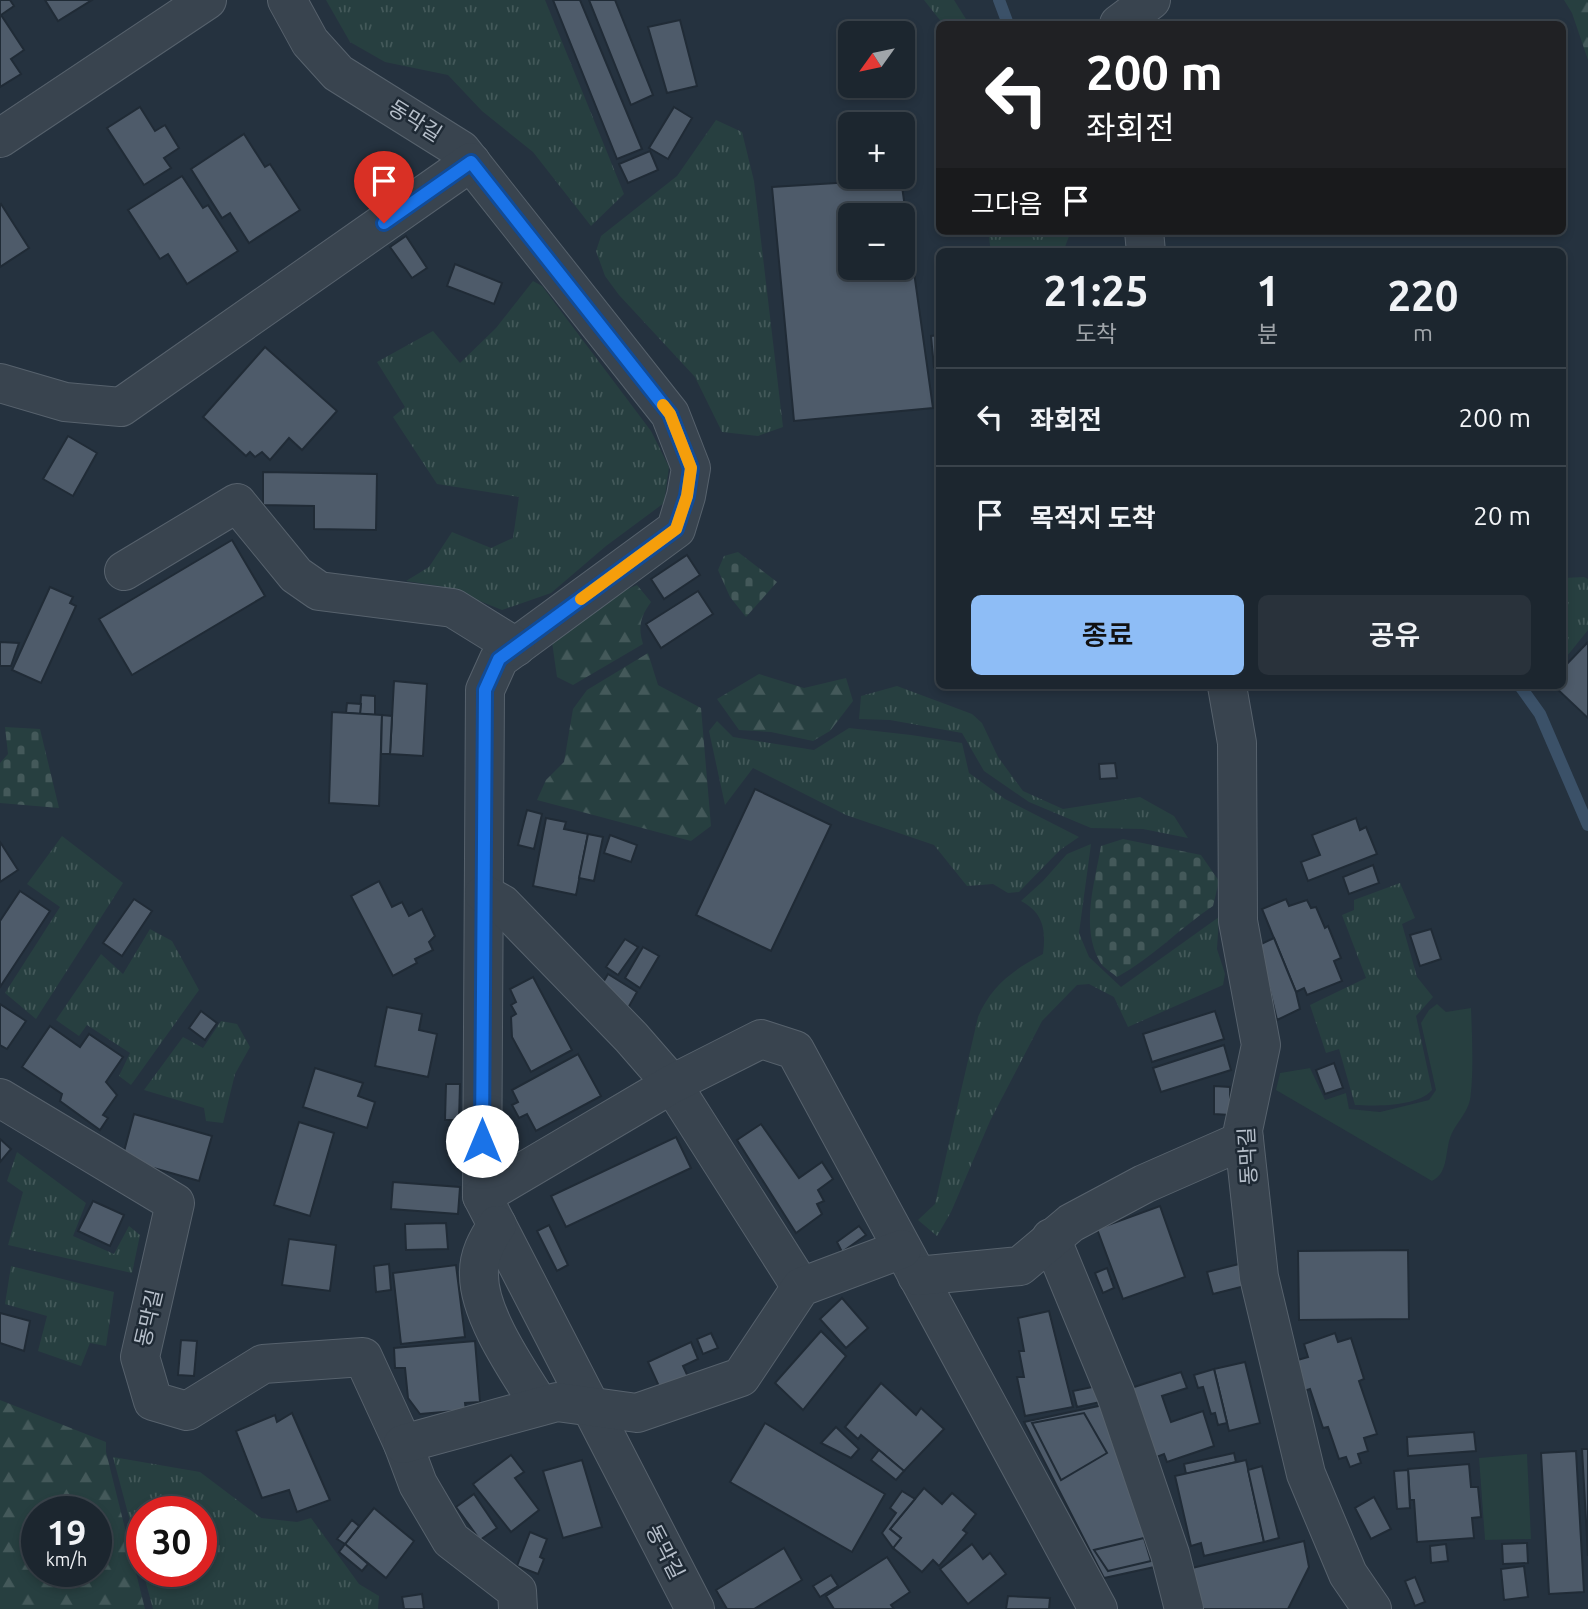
<!DOCTYPE html>
<html lang="ko">
<head>
<meta charset="utf-8">
<style>
  :root { --surface:#1c262f; --page:#29323b; --text:#f1f3f6; --muted:#a0a5aa; --line:#3a434b; --accent:#8ebdf6 }
  body { margin:0; font-family:Ubuntu,"Noto Sans KR",sans-serif; background:var(--page); color:var(--text); height:100vh; display:flex; flex-direction:column; font-size:26px; white-space:nowrap }
  * { box-sizing:border-box; margin:0 }
  p { font-size:23px; color:var(--muted) }
  .icon { flex:none; width:38px; height:38px; fill:none; stroke:currentColor; stroke-width:2; stroke-linecap:round; stroke-linejoin:round }
  .map { position:relative; flex:1; overflow:hidden }
  .sheet { position:absolute; left:936px; top:248px; width:630px; height:441px; display:flex; flex-direction:column; background:var(--surface); border-radius:10px; box-shadow:0 4px 10px #0003,0 0 0 2px var(--line) }
  .sheet>* { flex:none }
  .hud { position:absolute; left:936px; top:21px; width:630px; height:214px; border-radius:10px; box-shadow:0 4px 10px #0003,0 0 0 2px var(--line); background:#202124; color:#fff; overflow:hidden }
  .needle { width:46px; rotate:237deg }
  .controls { position:absolute; left:838px; top:21px; display:grid; gap:14px }
  .controls a { display:grid; place-items:center; width:77px; height:77px; border-radius:10px; background:var(--surface); box-shadow:0 4px 10px #0003,0 0 0 2px var(--line); font-size:35px }
  .speed { position:absolute; left:21px; top:1496px; display:flex; gap:14px; font-size:35px; font-weight:700; text-align:center }
  .speed>* { display:grid; place-content:center; width:91px; height:91px; border-radius:50%; background:var(--surface); box-shadow:0 4px 10px #0003,0 0 0 2px var(--line); line-height:1 }
  .speed small { font-size:18px; font-weight:400 }
  .speed .limit { border:10px solid #d22; background:#fff; color:#111 }
  .pin { position:absolute; display:grid; place-items:center; width:60px; height:60px; color:#fff; margin:-72px -30px; border-radius:50% 50% 50% 0; rotate:-45deg; box-shadow:0 0 7px #0007 }
  .pin .icon { rotate:45deg }
  .me { position:absolute; width:77px; margin:-38px; rotate:0deg; stroke-linejoin:round; filter:drop-shadow(0 0 5px #0008) }
  .turn { display:flex; align-items:center; gap:24px; height:147px; padding:0 35px; font-size:32px }
  .turn .icon { width:91px; height:91px; stroke-width:2.5 }
  .turn b { display:block; font-size:49px; line-height:60px }
  .then { display:flex; align-items:center; height:66px; padding:0 35px; background:#0003; gap:14px; font-size:26px }
  .eta { display:flex; justify-content:space-evenly; align-items:center; height:119px; text-align:center }
  .eta b { font-size:42px; font-weight:600; line-height:49px }
  .primary-button { display:flex; gap:14px; margin-top:auto; padding:14px 35px }
  .primary-button a { flex:1; height:80px; border-radius:10px; background:var(--accent); color:#111; font-size:28px; font-weight:600; line-height:80px; text-align:center }
  .primary-button a+a { background:var(--page); color:var(--text) }
  ul { padding:0; list-style:none }
  li { display:flex; align-items:center; gap:21px; height:98px; padding:0 35px; border-top:2px solid var(--line) }
  li div { flex:1 }
  li b { display:block; font-size:26px }
  li em { font-style:normal }
  .map>svg:first-child { display:block }
  .grass { fill:url(#grass-tufts) }
  .forest { fill:url(#forest-firs); fill-rule:evenodd }
  .cemetery { fill:url(#cemetery-stones) }
  .garden { fill:#273f40 }
  .lines { fill:none; stroke-linecap:round; stroke-linejoin:round }
  .stream { stroke:#3b5168; stroke-width:12 }
  .building { fill:#4e5b6a; stroke:#202b36; stroke-width:2; fill-rule:evenodd }
  .minor-casing { stroke:#57626d; stroke-width:40 }
  .minor { stroke:#39444f; stroke-width:38 }
  .route-casing { stroke:#114b97; stroke-width:18 }
  .route { stroke:#1a73e8; stroke-width:12 }
  .slow { stroke:#f59e0b; stroke-width:12 }
  .labels { text-anchor:middle; stroke-width:5; stroke-linejoin:round; paint-order:stroke }
  .street-label { font-size:21px; fill:#b6bfca; stroke:#1e2934 }
</style>
</head>
<body>
<div class="map">
<svg width="1588" height="1609" viewBox="0 0 1588 1609">
  <defs>
    <pattern id="grass-tufts" width="24" height="20" patternUnits="userSpaceOnUse" patternTransform="scale(1.75)"><rect width="24" height="20" fill="#273f40"/><path d="M3 7l-1-3M5 7V3M7 7l1-3M15 17l-1-3M17 17v-4M19 17l1-3" fill="none" stroke="#44595a"/></pattern>
    <pattern id="forest-firs" width="22" height="20" patternUnits="userSpaceOnUse" patternTransform="scale(1.75)"><rect width="22" height="20" fill="#273f40"/><path d="M5 1l3.5 6h-7zM16 11l3.5 6h-7z" fill="#44595a"/></pattern>
    <pattern id="cemetery-stones" width="16" height="16" patternUnits="userSpaceOnUse" patternTransform="scale(1.75)"><rect width="16" height="16" fill="#273f40"/><path d="M2 7V4a2 2 0 0 1 4 0v3zM10 15v-3a2 2 0 0 1 4 0v3z" fill="#44595a"/></pattern>
  </defs>
  <rect width="100%" height="100%" fill="#25323f"/>
  <g class="grass">
    <path d="M326 0H545L624 194 591 226 533 152 482 111 448 75 385 62 350 42Z"/>
    <path d="M924 0H954L969 24H943Z"/>
    <path d="M716 120 742 132 754 181 783 427 758 436 722 432 695 377 619 295 605 276 596 251 601 236 677 176Z"/>
    <path d="M988 231H1071L1063 252H991Z"/>
    <path d="M533 281 542 286 651 431 669 467 664 503 606 546 551 593 502 610 445 587 406 581 429 567 452 532 491 548 513 538 519 497 437 484 393 417 405 407 377 362 433 331 460 363 496 328Z"/>
    <path d="M1584 577 1588 579V630L1563 661V578Z"/>
    <path d="M897 686 972 714 982 723 998 757 1023 791 1063 809 1140 797 1174 816 1188 838 1143 829 1091 828 1029 802 984 771 962 733 890 720 859 719 861 696Z"/>
    <path d="M717 721 733 737 814 750 849 728 911 735 962 743 969 773 1005 799 1079 837 1060 850 1019 892 1008 893 993 884 967 886 934 845 846 815 753 768 725 805 709 731Z"/>
    <path d="M62 836 123 883 36 1019 5 993 60 907 27 884Z"/>
    <path d="M1091 844 1079 933 1089 957 1121 987 1219 917 1217 949 1225 974 1223 985 1128 1027 1114 997 1089 984 1077 985 1042 1021 990 1121 951 1212 937 1236 918 1220 935 1204 978 1017C991 986 1013 970 1043 954 1046 931 1044 913 1021 901L1043 881 1067 854Z"/>
    <path d="M1400 883 1415 918 1402 924 1417 977 1433 997 1416 1016 1432 1090C1417 1107 1376 1106 1355 1105L1339 1049 1326 1053 1310 1005 1366 978 1342 915 1354 910V900Z"/>
    <path d="M150 929 172 941 199 990 131 1085 119 1076 130 1053 87 1025 79 1036 56 1020 101 954 123 974Z"/>
    <path d="M221 1021 237 1024 250 1047 235 1074 223 1123 206 1121 204 1108 144 1090 183 1037 203 1048Z"/>
    <path d="M17 1152 86 1203 73 1236 114 1254 129 1226 140 1235 132 1273 8 1245 23 1192 7 1181Z"/>
    <path d="M11 1266 114 1292 106 1346 90 1343 81 1366 38 1351 47 1316 5 1304Z"/>
    <path d="M113 1457 200 1472 261 1518 297 1522 311 1518 359 1584 379 1596 378 1609H153L143 1572H201V1512H142V1566Z"/>
  </g>
  <g class="forest">
    <path d="M1564 0H1588V60L1572 13Z"/>
    <path d="M637 585 651 602C640 617 638 627 643 644L573 685 557 677 552 642 616 594Z"/>
    <path d="M648 653 658 685 701 708 711 826 691 841 537 800 546 780 564 762 573 709 587 690Z"/>
    <path d="M759 674 804 688 846 678 853 701 830 731 813 741 771 732 739 730 717 699Z"/>
    <path d="M0 1400 106 1442V1452L145 1609H0ZM96 1512V1572H37V1512Z"/>
  </g>
  <g class="cemetery">
    <path d="M738 552 777 582 746 617 730 597 718 570 724 556Z"/>
    <path d="M5 727 40 729 59 808 0 803V763L8 754Z"/>
    <path d="M1123 839 1201 855 1219 881 1213 906C1180 928 1152 958 1117 977 1112 972 1103 968 1100 962 1080 927 1095 882 1101 846Z"/>
  </g>
  <g class="garden">
    <path d="M1437 1004 1446 1012 1471 1008C1472 1033 1474 1076 1470 1100 1467 1114 1454 1125 1450 1138 1445 1154 1448 1173 1432 1181L1276 1090 1280 1073 1310 1068 1325 1100 1346 1093 1349 1109 1380 1112 1429 1100 1436 1090 1421 1023 1429 1010Z"/>
    <path d="M1527 1454 1531 1539 1485 1540 1479 1458Z"/>
  </g>
  <g class="lines">
    <g class="stream">
      <path d="M999 0 1008 24"/>
      <path d="M1520 686 1540 714 1588 825"/>
    </g>
  </g>
  <g class="building">
    <path d="M0 0H10L14 6 1 15 24 50 11 59 21 74 0 87Z"/>
    <path d="M45 0H92L58 21Z"/>
    <path d="M553 0H580L642 149 617 159Z"/>
    <path d="M589 0H615L653 95 631 105Z"/>
    <path d="M680 20 697 86 667 93 648 27Z"/>
    <path d="M140 107 155 131 165 125 179 148 164 158 171 168 144 185 107 128Z"/>
    <path d="M674 107 692 118 668 159 649 148Z"/>
    <path d="M244 134 265 167 270 164 300 210 249 243 230 213 222 218 191 169Z"/>
    <path d="M650 151 658 170 628 183 619 164Z"/>
    <path d="M182 176 203 208 208 205 238 251 187 284 168 254 160 259 128 210Z"/>
    <path d="M901 179 933 408 794 421 772 187ZM850 215H903V268H850Z"/>
    <path d="M1 204 29 248 0 267V205Z"/>
    <path d="M406 236 427 268 412 278 390 247Z"/>
    <path d="M455 264 502 283 494 304 447 286Z"/>
    <path d="M940 335V366L934 367 931 336Z"/>
    <path d="M265 347 337 411 302 450 289 438 270 460 262 452 255 457 250 452 246 456 203 417Z"/>
    <path d="M68 436 97 453 73 496 43 479Z"/>
    <path d="M263 472 377 474 376 530 314 529V506L263 505Z"/>
    <path d="M232 540 265 596 132 675 99 619Z"/>
    <path d="M687 555 700 575 664 599 651 579Z"/>
    <path d="M50 587 73 597 70 603 76 606 41 683 12 670Z"/>
    <path d="M698 591 713 614 661 648 646 624Z"/>
    <path d="M0 642 19 643 11 666H0Z"/>
    <path d="M1588 642V718L1554 686H1563V668Z"/>
    <path d="M394 681 427 684 423 756 390 754Z"/>
    <path d="M361 695 375 696V715L360 714Z"/>
    <path d="M347 703 361 704 360 714 346 713Z"/>
    <path d="M332 712 382 715 379 806 329 803Z"/>
    <path d="M382 715 392 716 390 754H381Z"/>
    <path d="M1115 763 1117 778 1100 779 1099 764Z"/>
    <path d="M755 789 831 825 771 951 696 915Z"/>
    <path d="M527 810 542 814 534 849 518 845Z"/>
    <path d="M546 818 566 822 564 829 588 834 576 895 533 886Z"/>
    <path d="M1356 818 1360 830 1366 827 1377 854 1308 881 1301 862 1320 855 1312 835Z"/>
    <path d="M588 834 603 837 594 881 579 878Z"/>
    <path d="M610 835 637 845 631 862 604 853Z"/>
    <path d="M0 842 18 870 0 882Z"/>
    <path d="M1373 865 1379 883 1349 894 1343 877Z"/>
    <path d="M379 881 392 907 402 902 409 916 422 909 435 936 429 942 433 950 415 959 417 963 393 976 351 896Z"/>
    <path d="M20 891 50 911 0 987V921Z"/>
    <path d="M134 899 152 911 122 956 103 943Z"/>
    <path d="M1286 899 1289 906 1307 900 1311 908 1316 907 1325 928 1328 926 1341 958 1334 961 1342 981 1307 995 1304 988 1296 992 1262 909Z"/>
    <path d="M1431 929 1441 959 1420 966 1410 935Z"/>
    <path d="M1274 938 1296 992 1300 1009 1277 1020 1259 945Z"/>
    <path d="M625 939 638 947 618 975 606 967Z"/>
    <path d="M643 947 659 956 640 988 625 978Z"/>
    <path d="M608 974 637 992 628 1008 598 991Z"/>
    <path d="M533 977 572 1050 531 1072 512 1037 511 1017 516 1014 511 1005 516 1002 510 989Z"/>
    <path d="M0 1004 26 1021 7 1049 0 1045Z"/>
    <path d="M387 1007 422 1014 419 1030 437 1034 428 1077 375 1066Z"/>
    <path d="M201 1011 217 1023 205 1040 189 1028Z"/>
    <path d="M1215 1011 1224 1039 1152 1062 1143 1034Z"/>
    <path d="M50 1026 80 1047 89 1034 123 1057 106 1082 117 1095 103 1115 108 1118 100 1130 60 1101 62 1094 22 1067Z"/>
    <path d="M1224 1045 1231 1070 1161 1092 1153 1068Z"/>
    <path d="M578 1054 601 1096 536 1131 527 1114 519 1118 512 1105 518 1102 512 1090Z"/>
    <path d="M1334 1063 1343 1088 1325 1094 1316 1070Z"/>
    <path d="M315 1068 363 1083 358 1096 375 1102 367 1128 303 1107Z"/>
    <path d="M446 1084H460L459 1120H445Z"/>
    <path d="M1214 1086 1230 1087V1115L1214 1114Z"/>
    <path d="M134 1114 212 1136 199 1181 122 1159Z"/>
    <path d="M299 1122 334 1133 310 1216 274 1205Z"/>
    <path d="M761 1124 799 1178 822 1162 833 1179 818 1190 824 1201 817 1204 822 1214 796 1233 737 1140Z"/>
    <path d="M676 1137 691 1168 566 1227 551 1196Z"/>
    <path d="M0 1139 11 1149 0 1162Z"/>
    <path d="M393 1182 460 1187 458 1214 391 1209Z"/>
    <path d="M93 1201 124 1215 110 1246 78 1231Z"/>
    <path d="M1160 1206 1185 1277 1123 1299 1097 1229Z"/>
    <path d="M446 1223 448 1249 406 1250 405 1224Z"/>
    <path d="M549 1225 568 1265 557 1271 537 1231Z"/>
    <path d="M859 1226 866 1235 842 1252 837 1242Z"/>
    <path d="M289 1239 336 1245 330 1291 282 1285Z"/>
    <path d="M1408 1250 1409 1319 1299 1320 1298 1251Z"/>
    <path d="M1243 1263 1249 1285 1213 1294 1207 1272Z"/>
    <path d="M389 1264 391 1290 376 1292 374 1266Z"/>
    <path d="M456 1265 465 1337 401 1344 393 1273Z"/>
    <path d="M1107 1268 1114 1288 1103 1293 1095 1273Z"/>
    <path d="M842 1298 868 1328 846 1348 820 1319Z"/>
    <path d="M1049 1311 1073 1407 1025 1416 1017 1377H1024L1019 1351H1024L1018 1318Z"/>
    <path d="M0 1313 30 1321 24 1351 0 1343Z"/>
    <path d="M821 1331 846 1356 803 1410 775 1383Z"/>
    <path d="M711 1333 718 1348 703 1354 697 1339Z"/>
    <path d="M1335 1333 1338 1342 1351 1338 1364 1379 1359 1381 1377 1434 1364 1438 1368 1451 1358 1454 1361 1463 1350 1467 1346 1457 1339 1459 1328 1427 1323 1428 1310 1389 1304 1391 1294 1361 1308 1357 1304 1344Z"/>
    <path d="M181 1340 197 1341 194 1376 178 1375Z"/>
    <path d="M475 1341 480 1402 465 1403 466 1410 420 1414 408 1398 405 1368H395L394 1348Z"/>
    <path d="M691 1342 698 1359 683 1366 690 1381 662 1393 648 1362Z"/>
    <path d="M1245 1362 1260 1423 1229 1431 1214 1369Z"/>
    <path d="M1214 1369 1227 1423 1218 1425 1215 1413 1211 1414 1203 1387 1198 1388 1194 1375Z"/>
    <path d="M1181 1372 1187 1388 1162 1396 1171 1422 1203 1411 1214 1446 1167 1462 1164 1454 1154 1458 1131 1388Z"/>
    <path d="M881 1383 916 1415 921 1408 944 1429 904 1471 861 1435 858 1439 845 1427Z"/>
    <path d="M1102 1385 1105 1401 1077 1407 1073 1391Z"/>
    <path d="M1108 1404 1159 1566 1104 1578 1024 1422Z"/>
    <path d="M292 1413 330 1500 297 1512 289 1490 262 1498 236 1431 275 1415 277 1422Z"/>
    <path d="M1084 1413 1107 1453 1061 1480 1032 1423Z"/>
    <path d="M765 1423 885 1494 852 1552 730 1482Z"/>
    <path d="M836 1427 859 1449 851 1458 821 1443Z"/>
    <path d="M1474 1432 1476 1451 1408 1456 1407 1437Z"/>
    <path d="M1582 1449H1588V1556Z"/>
    <path d="M879 1450 904 1471 896 1480 871 1460Z"/>
    <path d="M1576 1451 1584 1592 1549 1594 1541 1453Z"/>
    <path d="M1234 1453 1236 1462 1186 1474 1184 1464Z"/>
    <path d="M511 1455 524 1472 515 1478 539 1510 511 1532 473 1484Z"/>
    <path d="M582 1460 602 1527 563 1538 543 1471Z"/>
    <path d="M1246 1460 1264 1542 1204 1556 1201 1543 1191 1546 1175 1476Z"/>
    <path d="M1469 1464 1471 1487H1478L1481 1517 1472 1518 1474 1538 1417 1542 1414 1500H1410L1408 1469Z"/>
    <path d="M1262 1466 1279 1538 1264 1542 1248 1470Z"/>
    <path d="M1408 1470 1410 1508 1397 1509 1394 1471Z"/>
    <path d="M924 1488 942 1504 952 1493 976 1514 963 1530 967 1533 939 1566 933 1560 922 1572 893 1548 901 1538 890 1529Z"/>
    <path d="M902 1491 915 1499 890 1529 901 1538 893 1548 882 1533 896 1513 890 1508Z"/>
    <path d="M474 1494 497 1528 480 1540 456 1507Z"/>
    <path d="M1374 1497 1391 1529 1371 1539 1355 1508Z"/>
    <path d="M374 1508 414 1541 386 1578 345 1544Z"/>
    <path d="M352 1520 359 1526 345 1544 337 1539Z"/>
    <path d="M530 1532 547 1539 540 1557 544 1559 538 1574 517 1566Z"/>
    <path d="M1144 1538 1151 1561 1108 1571 1094 1550Z"/>
    <path d="M1304 1541 1309 1567 1288 1609H1201L1188 1569Z"/>
    <path d="M1527 1543 1528 1563 1503 1564 1502 1544Z"/>
    <path d="M345 1544 368 1564 362 1571 339 1552Z"/>
    <path d="M972 1544 983 1559 990 1553 1006 1574 968 1604 940 1569Z"/>
    <path d="M1446 1544 1448 1561 1431 1563 1430 1546Z"/>
    <path d="M784 1548 802 1580 754 1609H727L716 1590Z"/>
    <path d="M887 1557 910 1592 891 1605 894 1609H834L826 1596Z"/>
    <path d="M1524 1566 1528 1597 1504 1600 1501 1569Z"/>
    <path d="M831 1575 838 1586 820 1597 813 1586Z"/>
    <path d="M1415 1577 1425 1602 1415 1606 1405 1581Z"/>
    <path d="M422 1594 424 1609H404L402 1597Z"/>
    <path d="M1008 1596 1050 1598 1049 1609H1006Z"/>
  </g>
  <g class="lines">
    <defs>
      <g id="minor">
        <path d="M287 0 310 42 338 73 461 150 670 414 691 468 686 496 676 529 499 659 485 690 482 1196 695 1609"/>
        <path d="M1119 24 1151 0"/>
        <path d="M0 138 207 0"/>
        <path d="M1144 231 1146 252"/>
        <path d="M0 383 65 402 121 407 471 162"/>
        <path d="M124 571 237 503 296 575 319 591 453 608 516 647"/>
        <path d="M1227 686 1237 743 1238 921 1261 1045 1243 1130 1259 1277 1306 1474 1348 1574 1372 1609"/>
        <path d="M484 894 502 904 631 1037 672 1084 801 1287"/>
        <path d="M0 1098 175 1203 140 1357 153 1401 187 1411 263 1364 363 1357 403 1444 418 1484 451 1540 517 1591 518 1609"/>
        <path d="M482 1196 672 1084 761 1039 795 1050 1098 1609"/>
        <path d="M497 1225C487 1240 478 1256 479 1275 479 1316 519 1372 540 1406"/>
        <path d="M1051 1238 1116 1395 1170 1554 1184 1609"/>
        <path d="M917 1276 1020 1266 1071 1223 1144 1184 1244 1140"/>
        <path d="M403 1444 557 1402 637 1413 741 1377 801 1287 902 1249"/>
      </g>
    </defs>
    <use href="#minor" class="minor-casing"/>
    <use href="#minor" class="minor"/>
  </g>
  <g class="lines">
    <defs>
      <path id="route" d="M384 223 471 162 670 414 691 468 687 496 676 529 499 659 485 690 482 1141"/>
    </defs>
    <use href="#route" class="route-casing"/>
    <use href="#route" class="route"/>
    <path class="slow" d="M581 599 676 529 687 496 691 468 670 414 663 405"/>
  </g>
  <g class="labels">
    <g class="street-label">
      <text transform="translate(415 121) rotate(32)" y="7">동막길</text>
      <text transform="translate(1248 1156) rotate(-93)" y="7">동막길</text>
      <text transform="translate(149 1318) rotate(-77)" y="7">동막길</text>
      <text transform="translate(665 1552) rotate(63)" y="7">동막길</text>
    </g>
  </g>
</svg>
<div class="controls">
<a><svg class="needle" viewBox="-14 -14 28 28"><path d="M0-13l5 13h-10z" fill="#e53935"/><path d="M0 13l5-13h-10z" fill="#a0a5aa"/></svg></a>
<a>+</a>
<a>−</a>
</div>
<div class="speed"><div>19<small>km/h</small></div><div class="limit">30</div></div>
<div class="pin" style="left:384px;top:223px;background:#d93025"><svg class="icon" aria-label="arrive" viewBox="0 0 24 24"><path d="M6 21V4h12l-3 4 3 4H6"/></svg></div>
<svg class="me" style="left:482px;top:1141px" viewBox="-20 -20 40 40"><circle r="19" fill="#fff"/><path d="M0-13L10 11 0 6-10 11z" fill="#1a73e8"/></svg>
<div class="hud">
<div class="turn"><svg class="icon" aria-label="left" viewBox="0 0 24 24"><path d="M17 20v-9H6M10 6l-5 5 5 5"/></svg><div><b>200 m</b>좌회전</div></div>
<div class="then">그다음<svg class="icon" aria-label="arrive" viewBox="0 0 24 24"><path d="M6 21V4h12l-3 4 3 4H6"/></svg></div>
</div>
<section class="sheet">
<div class="eta">
<div><b>21:25</b><p>도착</p></div>
<div><b>1</b><p>분</p></div>
<div><b>220</b><p>m</p></div>
</div>
<ul>
<li><svg class="icon" aria-label="left" viewBox="0 0 24 24"><path d="M17 20v-9H6M10 6l-5 5 5 5"/></svg><div><b>좌회전</b></div><em>200 m</em></li>
<li><svg class="icon" aria-label="arrive" viewBox="0 0 24 24"><path d="M6 21V4h12l-3 4 3 4H6"/></svg><div><b>목적지 도착</b></div><em>20 m</em></li>
</ul>
<div class="primary-button"><a>종료</a><a>공유</a></div>
</section>
</div>
</body>
</html>
